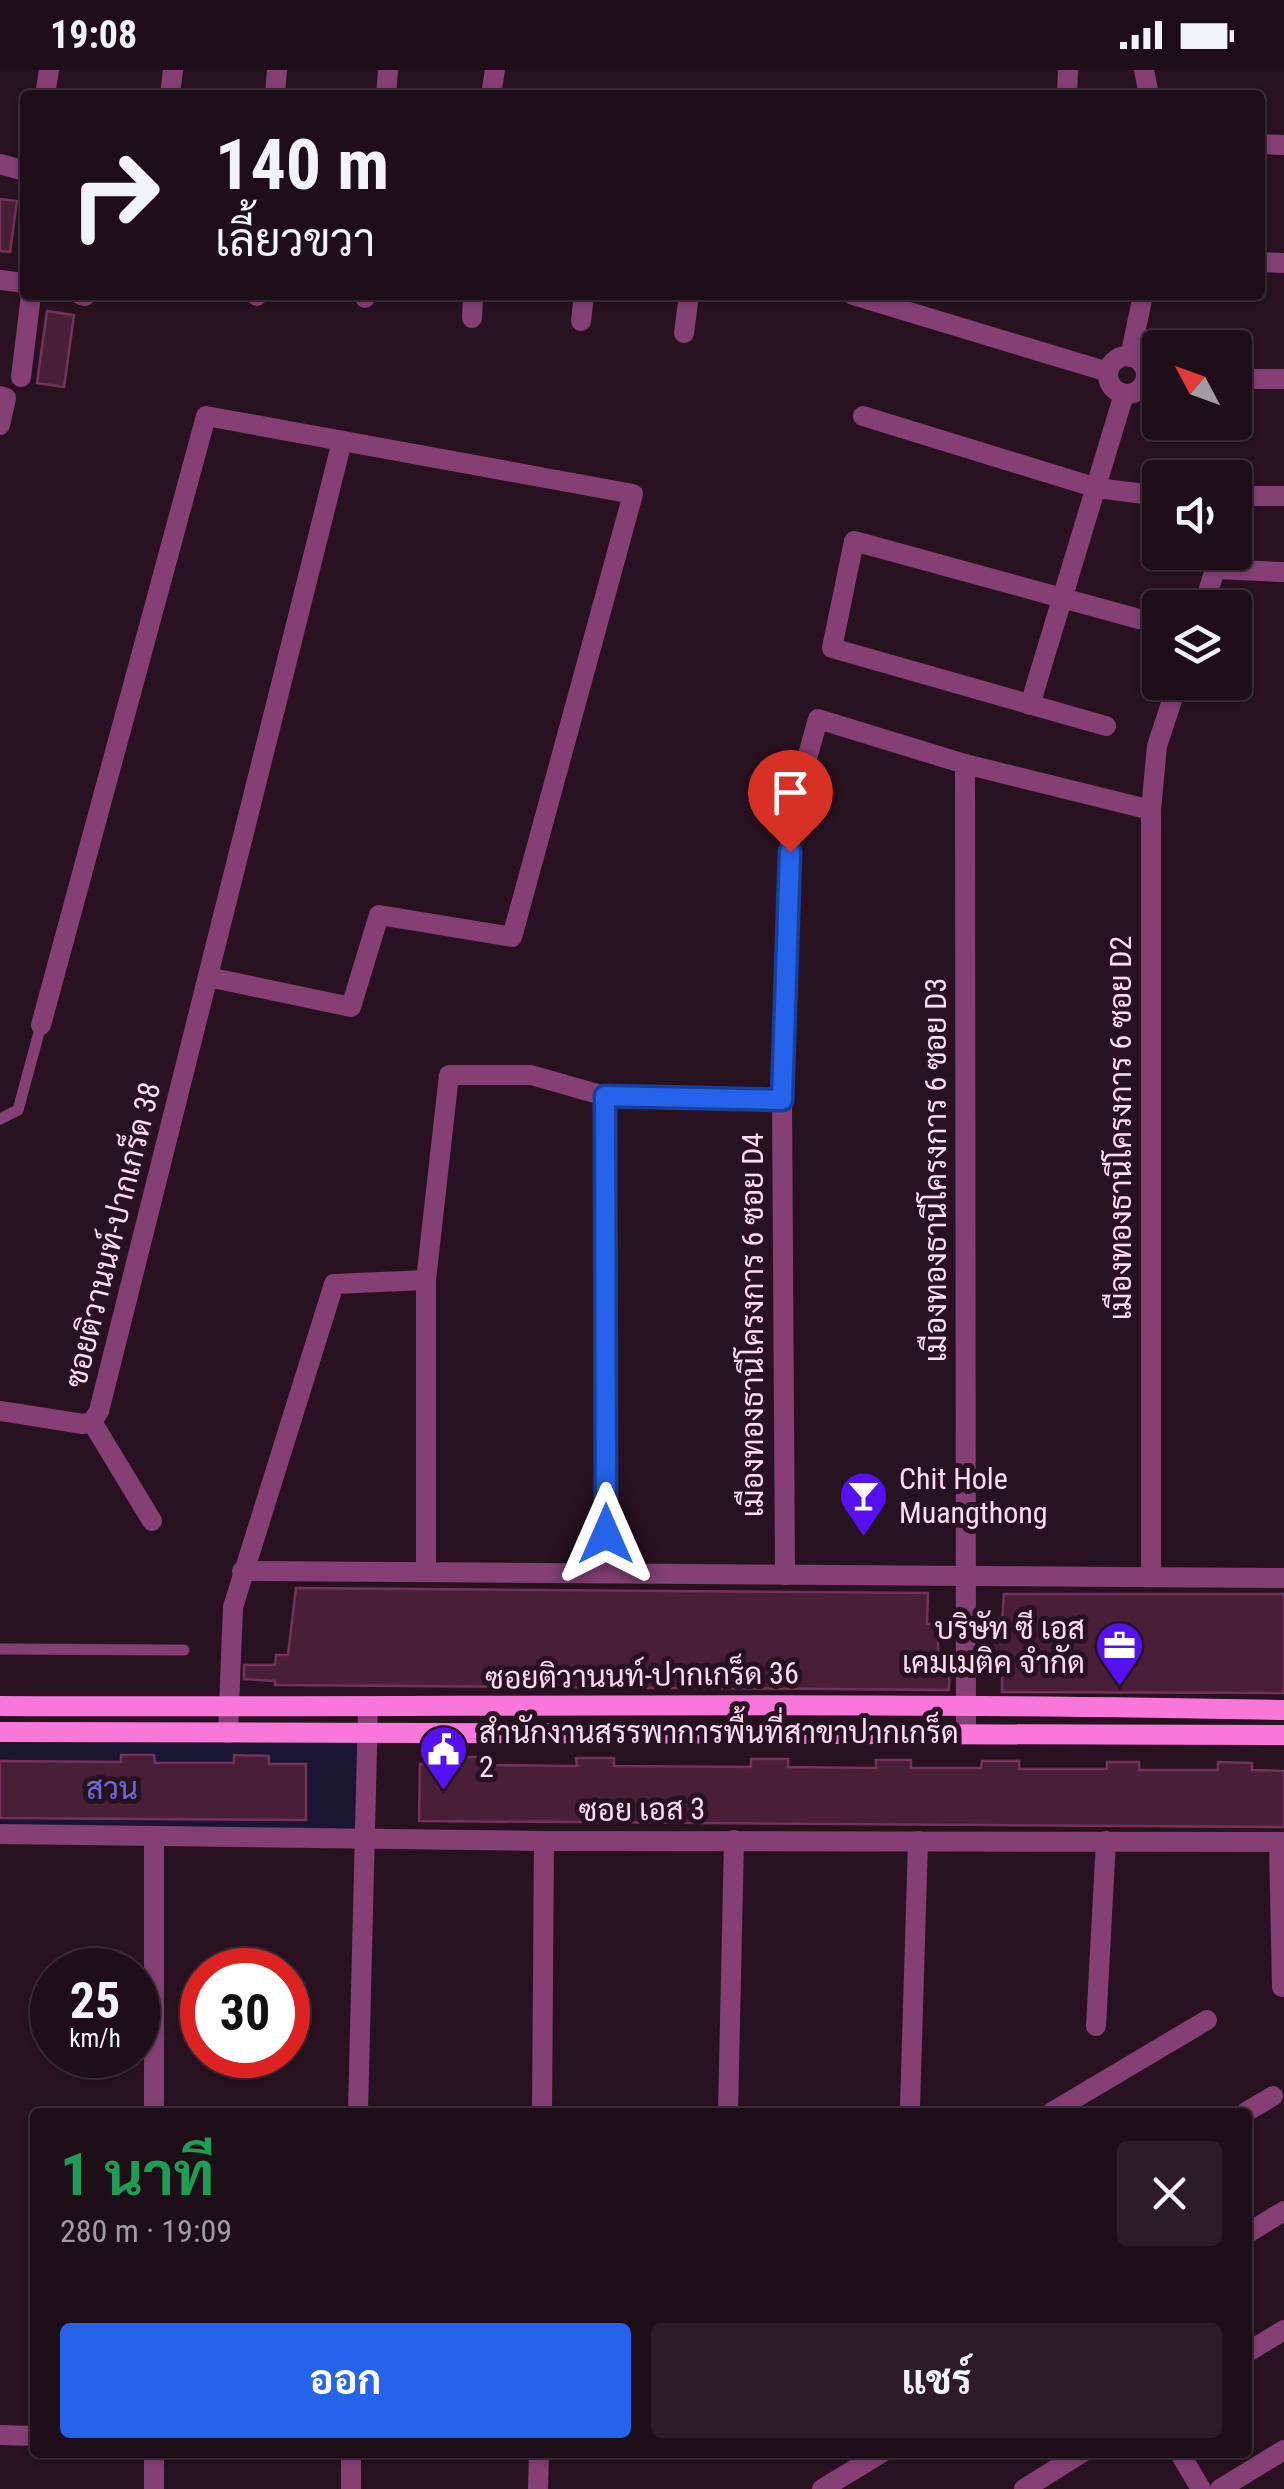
<!DOCTYPE html>
<html lang="th">
<head>
<meta charset="utf-8">
<style>
  :root { --surface:#1e0e18; --page:#2b1c25; --text:#f1f3f6; --muted:#a19ca2; --line:#3c2e37; --accent:#2563eb }
  body { margin:0; font-family:"Roboto Condensed",Sarabun,sans-serif; background:var(--page); color:var(--text); height:100vh; display:flex; flex-direction:column; font-size:38px; white-space:nowrap }
  * { box-sizing:border-box; margin:0 }
  p { font-size:32px; color:var(--muted) }
  .icon { flex:none; width:55px; height:55px; fill:none; stroke:currentColor; stroke-width:2; stroke-linecap:round; stroke-linejoin:round }
  .map { position:relative; flex:1; overflow:hidden }
  .sheet { position:absolute; left:30px; top:2038px; width:1222px; height:350px; display:flex; flex-direction:column; background:var(--surface); border-radius:10px; box-shadow:0 2px 8px #0004,0 0 0 2px var(--line) }
  .sheet>* { flex:none }
  .top-card { position:absolute; left:20px; top:20px; width:1245px; height:210px; border-radius:10px; box-shadow:0 2px 8px #0004,0 0 0 2px var(--line); background:#1e0e18; color:var(--text); overflow:hidden }
  .needle { width:65px; rotate:311deg }
  .buttons { position:absolute; left:1142px; top:260px; display:grid; gap:20px }
  .buttons a { display:grid; place-items:center; width:110px; height:110px; border-radius:10px; background:var(--surface); box-shadow:0 2px 8px #0004,0 0 0 2px var(--line); font-size:50px }
  .speed { position:absolute; left:30px; top:1878px; display:flex; gap:20px; font-size:50px; font-weight:700; text-align:center }
  .speed>* { display:grid; place-content:center; width:130px; height:130px; border-radius:50%; background:var(--surface); box-shadow:0 2px 8px #0004,0 0 0 2px var(--line); line-height:1 }
  .speed small { font-size:25px; font-weight:400 }
  .speed .limit { border:15px solid #d22; background:#fff; color:#111 }
  .pin { position:absolute; display:grid; place-items:center; width:85px; height:85px; color:#fff; margin:-102px -42px; border-radius:50% 50% 50% 0; rotate:-45deg; box-shadow:0 0 10px #0007 }
  .pin .icon { rotate:45deg }
  .me { position:absolute; width:110px; margin:-55px; rotate:0deg; stroke-linejoin:round; filter:drop-shadow(0 0 8px #0008) }
  .turn { display:flex; align-items:center; gap:35px; height:210px; padding:0 30px; font-size:45px }
  .turn .icon { width:130px; height:130px; stroke-width:2.5 }
  .turn b { display:block; font-size:70px; line-height:85px }
  .round { display:grid; place-items:center; flex:none; width:105px; height:105px; border-radius:10px; background:var(--page) }
  .overview { display:flex; align-items:center; justify-content:space-between; height:170px; padding:0 30px }
  h1 { font-size:60px; font-weight:700; line-height:75px; color:#1e9e55 }
  .primary-button { display:flex; gap:20px; margin-top:auto; padding:20px 30px }
  .primary-button a { flex:1; height:115px; border-radius:10px; background:var(--accent); color:#fff; font-size:40px; font-weight:700; line-height:115px; text-align:center }
  .primary-button a+a { background:var(--page); color:var(--text) }
  .status { display:flex; justify-content:space-between; align-items:center; height:70px; padding:0 50px; background:var(--surface); direction:ltr }
  .status svg { height:28px; fill:currentColor }
  .map>svg:first-child { display:block }
  .green { fill:#1a1532 }
  .building { fill:#491e37; stroke:#733259; stroke-width:2.5 }
  .lines { fill:none; stroke-linecap:round; stroke-linejoin:round }
  .lane { stroke:#853f74; stroke-width:11 }
  .street { stroke:#853f74; stroke-width:20 }
  .secondary { stroke:#f976db; stroke-width:20 }
  .route-casing { stroke:#184099; stroke-width:25 }
  .route { stroke:#2563eb; stroke-width:18 }
  .labels { text-anchor:middle; stroke-width:10; stroke-linejoin:round; paint-order:stroke }
  .street-label { font-size:30px; fill:#fddbf2; stroke:#281220 }
  .poi-label { font-size:30px; fill:#fddbf2; stroke:#281220; text-anchor:start }
  .park-label { font-size:30px; fill:#696edb; stroke:#281220 }
</style>
</head>
<body>
<div class="status"><b>19:08</b><svg viewBox="0 0 49 12"><path d="M0 12V9h3v3zM5 12V6h3v6zM10 12V3h3v9zM15 12V0h3v12zM26 1h20v11H26zM47 4h2v5h-2z"/></svg></div>
<div class="map">
<svg width="1284" height="2419" viewBox="0 0 1284 2419">
  <rect width="100%" height="100%" fill="#281220"/>
  <path class="green" d="M0 1673 364 1674V1768L0 1763Z"/>
  <g class="building">
    <path d="M0 129 17 131 10 182 0 181Z"/>
    <path d="M47 241 74 245 64 317 37 313Z"/>
    <path d="M296 1518 928 1523 927 1554H938V1590H950L949 1620 275 1615V1611L244 1609V1595H275L276 1585H288Z"/>
    <path d="M1004 1524H1284V1623L1002 1622V1603H983V1553L1002 1552Z"/>
    <path d="M121 1685H154L155 1693H234V1685L269 1686V1694H306V1750L0 1748V1691L121 1692Z"/>
    <path d="M457 1687H493V1695L577 1696 576 1688H614V1696L751 1697V1689H788V1697L876 1698V1690H911V1698H981L982 1691H1019V1699H1107V1692H1139V1700H1218V1692L1252 1693V1700L1284 1701V1757L419 1751 420 1694 457 1695Z"/>
  </g>
  <g class="lines">
    <g class="lane">
      <path d="M0 1049 18 1040 41 955"/>
      <path d="M0 1579 184 1580"/>
    </g>
    <g class="street">
      <path d="M1144 0 1149 25"/>
      <path d="M45 25 49 0"/>
      <path d="M170 25 173 0"/>
      <path d="M275 25 277 0"/>
      <path d="M386 25 388 0"/>
      <path d="M491 25 495 0"/>
      <path d="M1067 25 1068 0"/>
      <path d="M1260 74 1284 75"/>
      <path d="M0 94 25 101"/>
      <path d="M1260 192 1284 193"/>
      <path d="M0 210 25 213"/>
      <path d="M81 225 85 226"/>
      <path d="M853 225 1108 302"/>
      <path d="M257 226V225"/>
      <path d="M365 228V225"/>
      <path d="M472 248 473 225"/>
      <path d="M581 251 584 225"/>
      <path d="M684 263 689 225"/>
      <circle cx="1127" cy="305" r="19"/>
      <path d="M1130 287 1143 225"/>
      <path d="M21 307 31 225"/>
      <path d="M1235 309H1284"/>
      <path d="M0 326 6 328 0 355"/>
      <path d="M863 346 1097 418 1160 426"/>
      <path d="M1235 426H1284"/>
      <path d="M1203 538 1215 499 1284 502"/>
      <path d="M1030 635 1124 324"/>
      <path d="M1106 656 832 578 854 471 1139 549"/>
      <path d="M965 694 966 1661"/>
      <path d="M41 955 206 346 633 424 512 867 379 845 351 937 208 907"/>
      <path d="M605 1026 606 1503"/>
      <path d="M0 1341 83 1354 92 1352 99 1341 342 371"/>
      <path d="M92 1352 152 1451"/>
      <path d="M242 1501 1284 1508"/>
      <path d="M426 1502V1210L449 1005H531L605 1026 782 1029"/>
      <path d="M785 1505 782 1029 791 746 818 649 965 694 1151 740"/>
      <path d="M1151 1507V740L1157 676 1178 612"/>
      <path d="M228 1663 233 1537 334 1214 426 1210"/>
      <path d="M0 1764 544 1771 1284 1772"/>
      <path d="M1279 1772 1282 1917"/>
      <path d="M1096 1956 1106 1771"/>
      <path d="M910 2037 918 1771"/>
      <path d="M154 2042V1766"/>
      <path d="M358 2042 368 1639"/>
      <path d="M542 2042 544 1771"/>
      <path d="M728 2042 734 1770"/>
      <path d="M1052 2042 1207 1950"/>
      <path d="M1246 2042 1273 2026"/>
      <path d="M1248 2163 1284 2141"/>
      <path d="M1248 2282 1284 2260"/>
      <path d="M0 2365 35 2366"/>
      <path d="M1179 2382 1201 2419"/>
      <path d="M154 2419V2382"/>
      <path d="M351 2419V2382"/>
      <path d="M538 2419 539 2382"/>
      <path d="M822 2419 883 2382"/>
      <path d="M1024 2419 1083 2382"/>
      <path d="M1220 2419 1284 2380"/>
    </g>
    <g class="secondary">
      <path d="M0 1636C428 1638 856 1631 1284 1640"/>
      <path d="M0 1662 1284 1665"/>
    </g>
  </g>
  <g class="lines">
    <defs>
      <path id="route" d="M606 1464 605 1026 782 1030 790 782"/>
    </defs>
    <use href="#route" class="route-casing"/>
    <use href="#route" class="route"/>
  </g>
  <defs>
    <symbol id="bar-pin" viewBox="-11 -11 22 30"><path d="M0 17L-7.5 6A9.5 9.5 0 1 1 7.5 6Z" fill="#5510f4" stroke="#281220"/><path d="M-6-5H6L.8 .8V4.5H3.5V6h-7V4.5H-.8V.8Z" fill="#fff"/></symbol>
    <symbol id="office-pin" viewBox="-11 -11 22 30"><path d="M0 17L-7.5 6A9.5 9.5 0 1 1 7.5 6Z" fill="#5510f4" stroke="#281220"/><path d="M-6-3h4V-5.5h4V-3h4V5H-6ZM-1-4.5V-3h2v-1.5ZM-6 0V1H6V0Z" fill="#fff"/></symbol>
    <symbol id="civic-pin" viewBox="-11 -11 22 30"><path d="M0 17L-7.5 6A9.5 9.5 0 1 1 7.5 6Z" fill="#5510f4" stroke="#281220"/><path d="M-.6-6.5H3V-4.5H.6V-3L4-1V1h2V6H-6V1h2V-1L-.6-3ZM-1.2 2.5V6h2.4V2.5Z" fill="#fff"/></symbol>
  </defs>
  <g fill-rule="evenodd">
    <use href="#bar-pin" x="836" y="1398" width="55" height="75"/>
    <use href="#office-pin" x="1092" y="1548" width="55" height="75"/>
    <use href="#civic-pin" x="416" y="1652" width="55" height="75"/>
  </g>
  <g class="labels">
    <g class="street-label">
      <text transform="translate(1121 1058) rotate(-90)" y="10">เมืองทองธานีโครงการ 6 ซอย D2</text>
      <text transform="translate(936 1100) rotate(-90)" y="10">เมืองทองธานีโครงการ 6 ซอย D3</text>
      <text transform="translate(113 1165) rotate(-76)" y="10">ซอยติวานนท์-ปากเกร็ด 38</text>
      <text transform="translate(753 1255) rotate(-90)" y="10">เมืองทองธานีโครงการ 6 ซอย D4</text>
      <text transform="translate(642 1606) rotate(-1)" y="10">ซอยติวานนท์-ปากเกร็ด 36</text>
      <text transform="translate(642 1740) rotate(-1)" y="10">ซอย เอส 3</text>
    </g>
    <g class="poi-label">
      <text x="899" y="1419">Chit Hole<tspan x="899" dy="34">Muangthong</tspan></text>
      <text x="1085" y="1569" text-anchor="end">บริษัท ซี เอส<tspan x="1085" dy="34">เคมเมติค จำกัด</tspan></text>
      <text x="479" y="1673">สำนักงานสรรพาการพื้นที่สาขาปากเกร็ด<tspan x="479" dy="34">2</tspan></text>
    </g>
    <g class="park-label">
      <text x="112" y="1729">สวน</text>
    </g>
  </g>
</svg>
<div class="buttons">
<a><svg class="needle" viewBox="-14 -14 28 28"><path d="M0-13l5 13h-10z" fill="#e53935"/><path d="M0 13l5-13h-10z" fill="#a19ca2"/></svg></a>
<a><svg class="icon" aria-label="sound" viewBox="0 0 24 24"><path d="M4 9h4l5-4v14l-5-4H4zM17 9q2 3 0 6"/></svg></a>
<a><svg class="icon" aria-label="layers" viewBox="0 0 24 24"><path d="M12 4l9 5-9 5-9-5zM3 14l9 5 9-5"/></svg></a>
</div>
<div class="speed"><div>25<small>km/h</small></div><div class="limit">30</div></div>
<div class="pin" style="left:790px;top:782px;background:#d93025"><svg class="icon" aria-label="arrive" viewBox="0 0 24 24"><path d="M6 21V4h12l-3 4 3 4H6"/></svg></div>
<svg class="me" style="left:606px;top:1464px" viewBox="-20 -20 40 40"><path d="M0-17L14 15 0 8-14 15z" fill="#2563eb" stroke="#fff" stroke-width="4"/></svg>
<div class="top-card">
<div class="turn"><svg class="icon" aria-label="right" viewBox="0 0 24 24"><path d="M7 20v-9h11M14 6l5 5-5 5"/></svg><div><b>140 m</b>เลี้ยวขวา</div></div>
</div>
<section class="sheet">
<div class="overview"><div><h1>1 นาที</h1><p>280 m · 19:09</p></div><a class="round"><svg class="icon" aria-label="close" viewBox="0 0 24 24"><path d="M6 6l12 12M18 6L6 18"/></svg></a></div>
<div class="primary-button"><a>ออก</a><a>แชร์</a></div>
</section>
</div>
</body>
</html>
